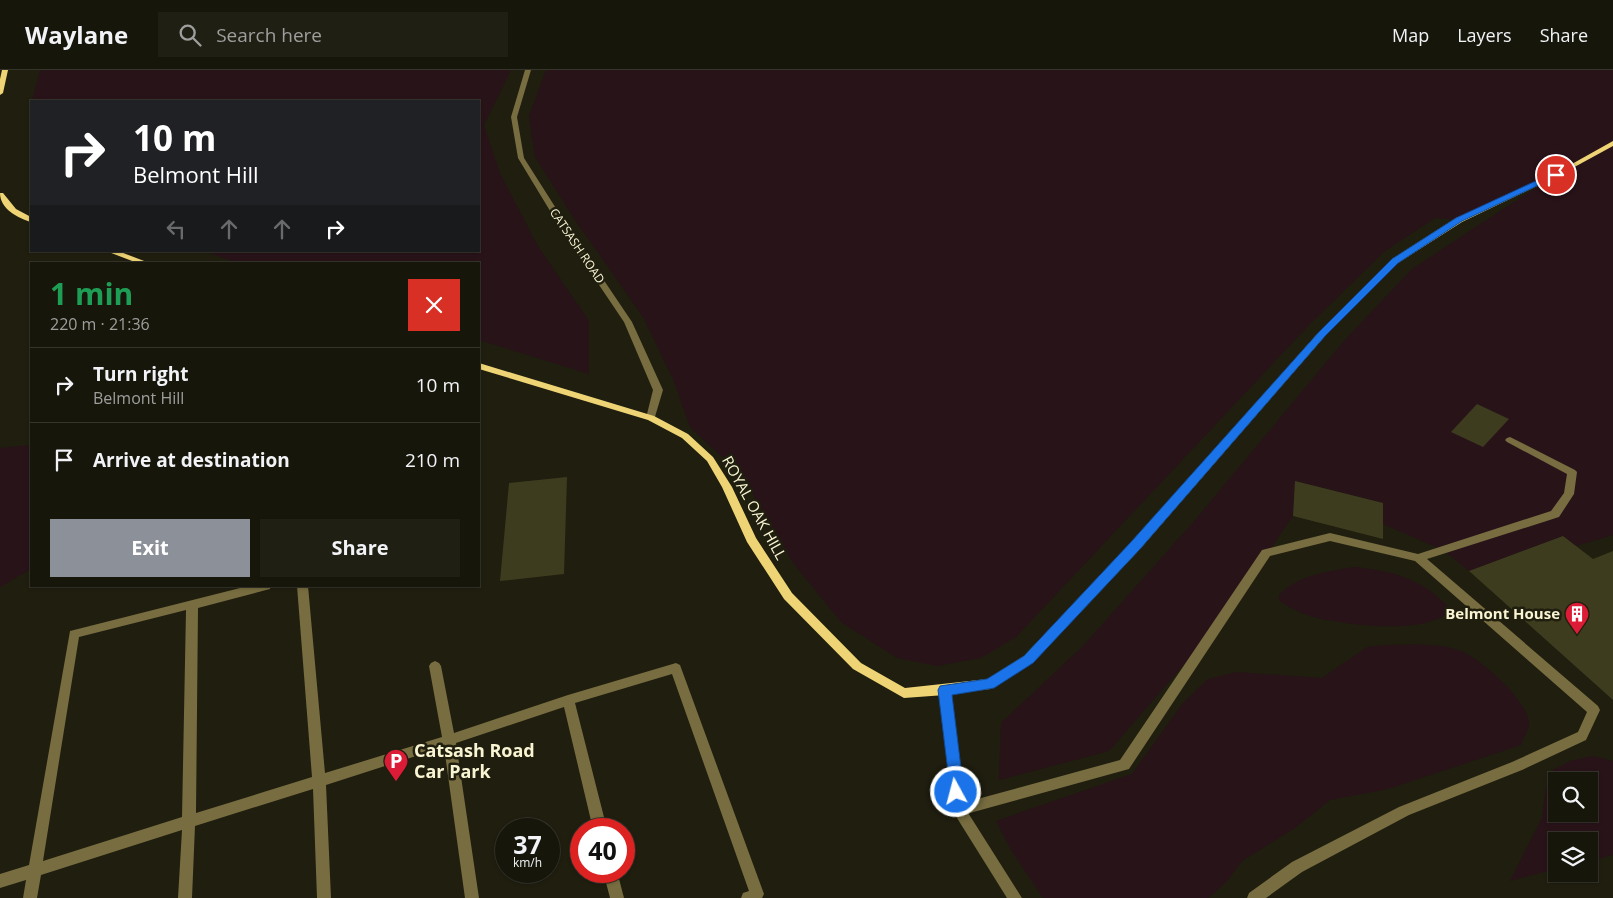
<!DOCTYPE html>
<html lang="en">
<head>
<meta charset="utf-8">
<style>
  :root { --surface:#17160b; --page:#201f14; --text:#f1f3f6; --muted:#9e9f9d; --line:#36352c; --accent:#8c9099 }
  body { margin:0; font-family:"Open Sans",sans-serif; background:var(--page); color:var(--text); height:100vh; display:flex; flex-direction:column; font-size:19px; white-space:nowrap }
  * { box-sizing:border-box; margin:0 }
  p { font-size:16px; color:var(--muted) }
  .icon { flex:none; width:28px; height:28px; fill:none; stroke:currentColor; stroke-width:2; stroke-linecap:round; stroke-linejoin:round }
  .map { position:relative; flex:1; overflow:hidden }
  .side { position:absolute; left:30px; top:192px; width:450px; height:325px; display:flex; flex-direction:column; background:var(--surface); border-radius:0px; box-shadow:0 1px 4px #0004,0 0 0 1px var(--line) }
  .side>* { flex:none }
  .guide { position:absolute; left:30px; top:30px; width:450px; height:152px; border-radius:0px; box-shadow:0 1px 4px #0004,0 0 0 1px var(--line); background:#202124; color:#fff; overflow:hidden }
  .controls { position:absolute; left:1548px; top:702px; display:grid; gap:10px }
  .controls a { display:grid; place-items:center; width:50px; height:50px; border-radius:0px; background:var(--surface); box-shadow:0 1px 4px #0004,0 0 0 1px var(--line); font-size:25px }
  .speed { position:absolute; left:495px; top:748px; display:flex; gap:10px; font-size:25px; font-weight:700; text-align:center }
  .speed>* { display:grid; place-content:center; width:65px; height:65px; border-radius:50%; background:var(--surface); box-shadow:0 1px 4px #0004,0 0 0 1px var(--line); line-height:1 }
  .speed small { font-size:12px; font-weight:400 }
  .speed .limit { border:8px solid #d22; background:#fff; color:#111 }
  .pin { position:absolute; display:grid; place-items:center; width:42px; height:42px; color:#fff; margin:-21px; border:2px solid #fff; border-radius:50%; box-shadow:0 1px 5px #0007 }
  .me { position:absolute; width:55px; margin:-28px; rotate:353deg; stroke-linejoin:round; filter:drop-shadow(0 0 4px #0008) }
  .turn { display:flex; align-items:center; gap:18px; height:105px; padding:0 20px; font-size:22px }
  .turn .icon { width:65px; height:65px; stroke-width:2.5 }
  .turn b { display:block; font-size:35px; line-height:42px }
  .lanes { display:flex; align-items:center; height:48px; padding:0 20px; background:#0003; justify-content:center; gap:25px; direction:ltr }
  .lanes .off { opacity:.35 }
  .round { display:grid; place-items:center; flex:none; width:52px; height:52px; border-radius:0px; background:var(--page) }
  .summary { display:flex; align-items:center; justify-content:space-between; height:85px; padding:0 20px }
  h1 { font-size:30px; font-weight:700; line-height:38px; color:#1e9e55 }
  .primary-button { display:flex; gap:10px; margin-top:auto; padding:10px 20px }
  .primary-button a { flex:1; height:58px; border-radius:0px; background:var(--accent); color:#fff; font-size:20px; font-weight:700; line-height:58px; text-align:center }
  .primary-button a+a { background:var(--page); color:var(--text) }
  ul { padding:0; list-style:none }
  li { display:flex; align-items:center; gap:15px; height:75px; padding:0 20px; border-top:1px solid var(--line) }
  li div { flex:1 }
  li b { display:block; font-size:19px }
  li em { font-style:normal }
  header { display:flex; align-items:center; gap:30px; box-sizing:border-box; height:70px; padding:0 25px; background:var(--surface); border-bottom:1px solid var(--line) }
  header strong { font-size:24px }
  nav { display:flex; gap:28px; margin-inline-start:auto; font-size:18px }
  .search { width:350px; height:45px; background:var(--page); display:flex; align-items:center; gap:12px; box-sizing:border-box; padding:0 18px; border-radius:0px; color:var(--muted); font-size:19px }
  .map>svg:first-child { display:block }
  .green { fill:#281319; fill-rule:evenodd }
  .building { fill:#3d3c1e }
  .lines { fill:none; stroke-linecap:round; stroke-linejoin:round }
  .service { fill:#786d40; fill-rule:evenodd }
  .tertiary { fill:#786d40; fill-rule:evenodd }
  .secondary { fill:#eed475; fill-rule:evenodd }
  .route { fill:#1a73e8; stroke:#114b97 }
  .labels { text-anchor:middle; stroke-width:5; stroke-linejoin:round; paint-order:stroke }
  .far-street-label { font-size:12px; fill:#f9f5d3; stroke:#1f1e0f }
  .street-label { font-size:15px; fill:#f9f5d3; stroke:#1f1e0f }
  .poi-label { font-size:15px; font-weight:bold; fill:#f9f5d3; stroke:#1f1e0f; text-anchor:end }
  .near-poi-label { font-size:18px; font-weight:bold; fill:#f9f5d3; stroke:#1f1e0f; text-anchor:start }
</style>
</head>
<body>
<header>
<strong>Waylane</strong>
<div class="search"><svg class="icon" aria-label="search" viewBox="0 0 24 24"><circle cx="10" cy="10" r="6"/><path d="M15 15l6 6"/></svg>Search here</div>
<nav><a>Map</a><a>Layers</a><a>Share</a></nav>
</header>
<div class="map">
<svg width="1613" height="828" viewBox="0 0 1613 828">
  <rect width="100%" height="100%" fill="#1f1e0f"/>
  <g class="green">
    <path d="M40 0H511L484 55 500 103 536 173 589 251V304L479 270V194H240L204 181H479V31H32Z"/>
    <path d="M546 0H1613V465L1576 476 1563 466 1469 501 1443 480 1383 454V433L1295 411 1293 446 1215 559 1109 681 999 710 1001 653 1083 576 1196 449 1343 272 1412 199 1552 107 1459 150 1435 148 1385 181 1310 254 1016 567 981 588 937 596 897 588 841 552 793 493 742 406 690 357 673 309 643 247 575 150 535 87 529 46Z"/>
    <path d="M31 375V499L0 517V378Z"/>
    <path d="M1353 497C1389 500 1422 508 1447 536L1445 545C1417 564 1350 555 1317 548 1304 545 1290 538 1279 531V525C1298 505 1326 502 1353 497Z"/>
    <path d="M1384 575C1410 575 1437 572 1461 581 1481 589 1528 631 1529 653 1529 659 1523 669 1521 675L1388 719 1330 730 1295 758 1242 791 1228 810 1209 828H1043L1011 780 996 751 1132 704 1182 634 1208 609 1236 602 1322 608 1367 577Z"/>
    <path d="M1593 686 1613 691V785L1589 791V771H1556V799L1510 811 1542 748 1546 719 1553 700 1570 691ZM1556 711H1589V744H1556Z"/>
  </g>
  <g class="building">
    <path d="M1477 334 1509 349 1483 377 1451 362Z"/>
    <path d="M567 407 564 504 500 511 509 413Z"/>
    <path d="M1295 411 1383 433V469L1293 446Z"/>
    <path d="M1563 466 1593 489 1613 481V630L1469 501Z"/>
  </g>
  <g class="lines">
    <g class="service">
      <path d="M1510 367 1575 400 1577 402 1574 424 1559 447 1427 489 1598 636 1600 640 1586 670 1522 700 1409 745 1302 802 1266 828H1247L1249 823 1292 792 1399 737 1512 692 1578 662 1587 642 1415 491 1330 471 1270 486 1129 699 959 746 954 744 952 740 954 736 959 734 1120 690 1262 480 1330 463 1418 484 1551 441 1564 423 1567 404 1507 372 1505 370 1507 368Z"/>
      <path d="M248 516H271L270 519 266 520 198 538 196 743 312 707 297 516H308L325 703 442 667 429 596 431 593 435 591 439 593 441 596 454 663 568 625 676 593 680 595 764 824 762 828H741L743 823 749 821 672 604 575 633 607 759H593L564 637 456 673 479 828H465L444 677 326 715 331 828H317L313 719 195 756 192 828H178L182 760 41 805 37 828H23L26 810 0 818V804L29 795 70 561ZM186 540 182 747 43 791 79 567Z"/>
      <path d="M603 801H617L624 828H610Z"/>
    </g>
    <g class="tertiary">
      <path d="M525 0H531L517 47 524 88 566 154 632 252 663 320 654 350 651 351 646 348 653 320 624 252 558 154 518 88 511 47Z"/>
      <path d="M945 615 949 616 951 620 965 738 1022 828H1007L952 740 939 620 941 616Z"/>
    </g>
    <g class="secondary">
      <path d="M2 0H8L3 23 0 25V9Z"/>
      <path d="M1613 71V76L1558 106 1462 152 1398 193 1325 266 1140 479 1032 592 990 619 945 625 904 628 853 599 784 529 747 472 722 417 707 391 682 368 648 350 479 299V293L654 346 688 364 713 387 732 417 756 468 792 523 861 593 905 618 988 609 1024 586 1132 473 1319 262 1392 189 1456 148 1554 104Z"/>
      <path d="M0 123H3L16 139 31 147V152C18 148 0 139 0 123Z"/>
      <path d="M106 181H118L152 194H140Z"/>
    </g>
  </g>
  <path class="route" d="M1553 103 1560 105 1462 151 1398 193 1325 266 1140 479 1033 593 994 618 952 625 964 722 961 726 956 728 951 726 938 620 940 616 987 609 1024 586 1131 472 1319 262 1392 189 1456 148Z"/>
  <defs>
    <symbol id="building-pin" viewBox="-11 -11 22 30"><path d="M0 17L-7.5 6A9.5 9.5 0 1 1 7.5 6Z" fill="#dc1c36" stroke="#1f1e0f"/><path d="M-4-6H4V6H1V3H-1V6H-4ZM-2.5-4.3h1.7v1.8h-1.7ZM.8-4.3h1.7v1.8H.8ZM-2.5-1h1.7V.8h-1.7ZM.8-1h1.7V.8H.8Z" fill="#fff"/></symbol>
    <symbol id="parking-pin" viewBox="-11 -11 22 30"><path d="M0 17L-7.5 6A9.5 9.5 0 1 1 7.5 6Z" fill="#dc1c36" stroke="#1f1e0f"/><path d="M-3.5-5.5H1a3.5 3.5 0 0 1 0 7H-1V5.5H-3.5ZM-1-3.4V-.6H.8a1.4 1.4 0 0 0 0-2.8Z" fill="#fff"/></symbol>
  </defs>
  <g fill-rule="evenodd">
    <use href="#building-pin" x="1563" y="530" width="28" height="38"/>
    <use href="#parking-pin" x="382" y="677" width="28" height="38"/>
  </g>
  <g class="labels">
    <g class="far-street-label">
      <text transform="translate(577 176) rotate(56)" y="4">CATSASH ROAD</text>
    </g>
    <g class="street-label">
      <text transform="translate(754 438) rotate(61)" y="5">ROYAL OAK HILL</text>
    </g>
    <g class="poi-label">
      <text x="1560" y="549">Belmont House</text>
    </g>
    <g class="near-poi-label">
      <text x="414" y="687">Catsash Road<tspan x="414" dy="21">Car Park</tspan></text>
    </g>
  </g>
</svg>
<div class="controls">
<a><svg class="icon" aria-label="search" viewBox="0 0 24 24"><circle cx="10" cy="10" r="6"/><path d="M15 15l6 6"/></svg></a>
<a><svg class="icon" aria-label="layers" viewBox="0 0 24 24"><path d="M12 4l9 5-9 5-9-5zM3 14l9 5 9-5"/></svg></a>
</div>
<div class="speed"><div>37<small>km/h</small></div><div class="limit">40</div></div>
<div class="pin" style="left:1556px;top:105px;background:#d93025"><svg class="icon" aria-label="arrive" viewBox="0 0 24 24"><path d="M6 21V4h12l-3 4 3 4H6"/></svg></div>
<svg class="me" style="left:956px;top:722px" viewBox="-20 -20 40 40"><circle r="17" fill="#1a73e8" stroke="#fff" stroke-width="3"/><path d="M0-11L8 9 0 5-8 9z" fill="#fff"/></svg>
<div class="guide">
<div class="turn"><svg class="icon" aria-label="right" viewBox="0 0 24 24"><path d="M7 20v-9h11M14 6l5 5-5 5"/></svg><div><b>10 m</b>Belmont Hill</div></div>
<div class="lanes"><svg class="icon off" aria-label="left" viewBox="0 0 24 24"><path d="M17 20v-9H6M10 6l-5 5 5 5"/></svg><svg class="icon off" aria-label="ahead" viewBox="0 0 24 24"><path d="M12 20V5M6 11l6-6 6 6"/></svg><svg class="icon off" aria-label="ahead" viewBox="0 0 24 24"><path d="M12 20V5M6 11l6-6 6 6"/></svg><svg class="icon" aria-label="right" viewBox="0 0 24 24"><path d="M7 20v-9h11M14 6l5 5-5 5"/></svg></div>
</div>
<section class="side">
<div class="summary"><div><h1>1 min</h1><p>220 m · 21:36</p></div><a class="round" style="background:#d93025;color:#fff"><svg class="icon" aria-label="close" viewBox="0 0 24 24"><path d="M6 6l12 12M18 6L6 18"/></svg></a></div>
<ul>
<li><svg class="icon" aria-label="right" viewBox="0 0 24 24"><path d="M7 20v-9h11M14 6l5 5-5 5"/></svg><div><b>Turn right</b><p>Belmont Hill</p></div><em>10 m</em></li>
<li><svg class="icon" aria-label="arrive" viewBox="0 0 24 24"><path d="M6 21V4h12l-3 4 3 4H6"/></svg><div><b>Arrive at destination</b></div><em>210 m</em></li>
</ul>
<div class="primary-button"><a>Exit</a><a>Share</a></div>
</section>
</div>
</body>
</html>
